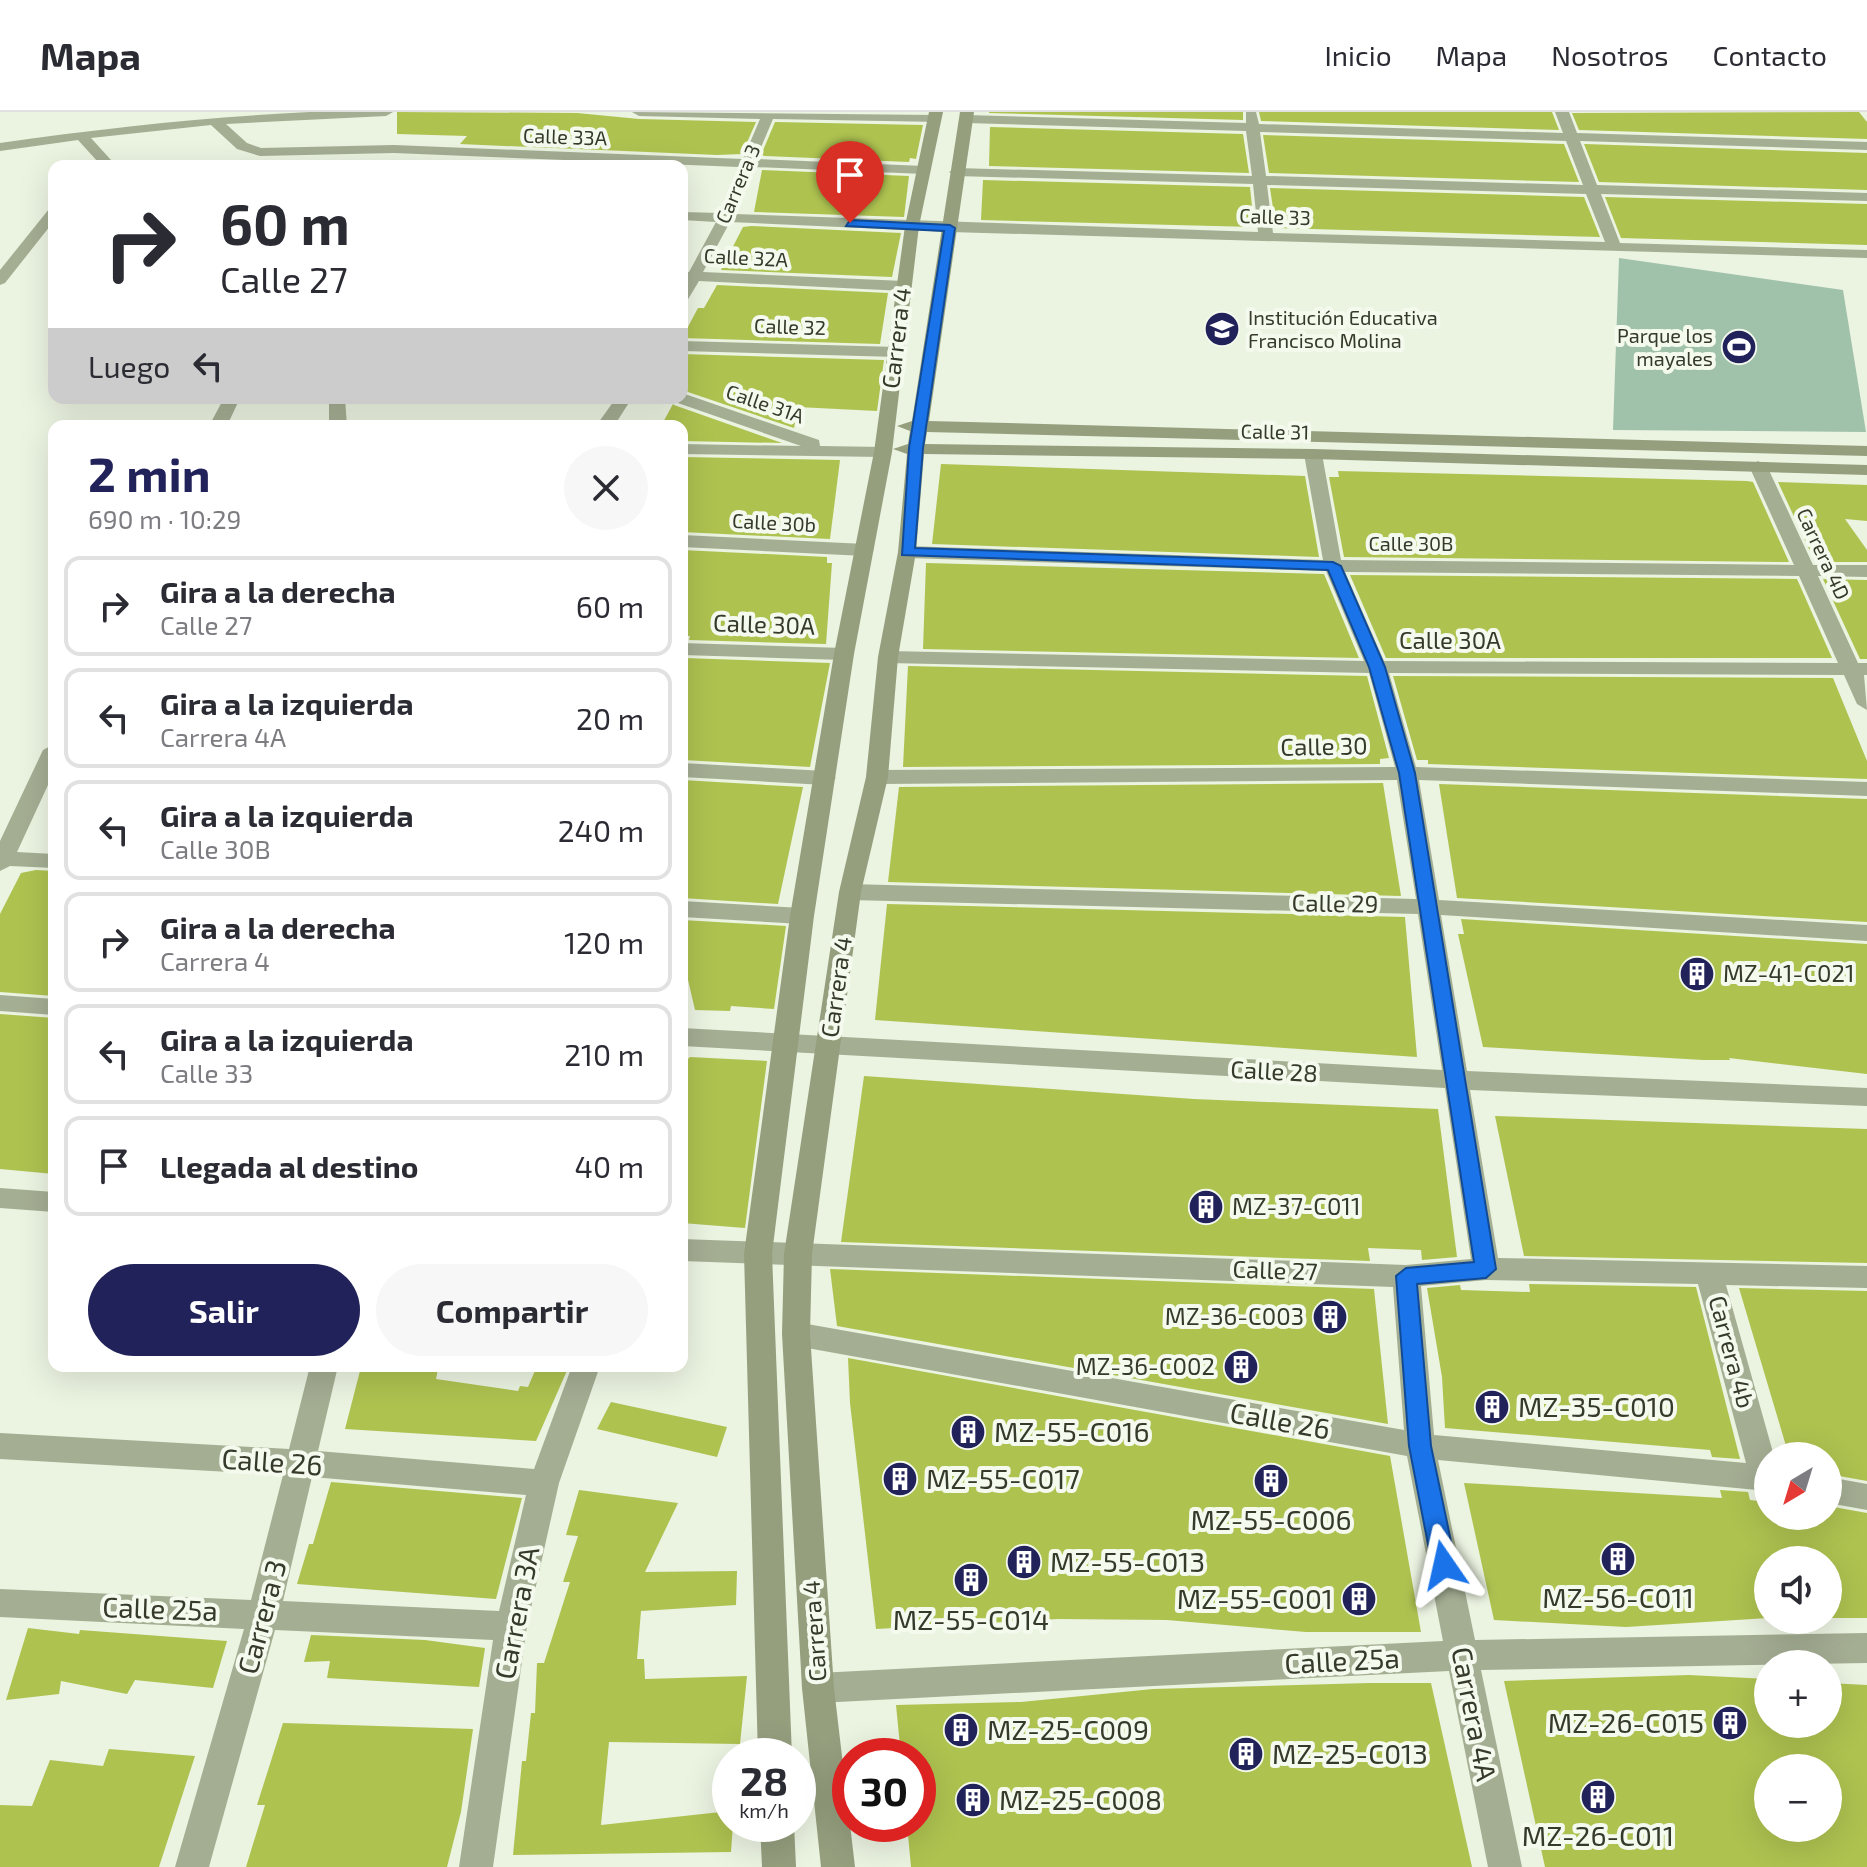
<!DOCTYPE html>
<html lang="es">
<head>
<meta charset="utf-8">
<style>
  :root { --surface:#fff; --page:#f7f7f7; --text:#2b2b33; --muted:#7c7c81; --line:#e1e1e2; --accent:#22225a }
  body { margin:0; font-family:"Exo 2",sans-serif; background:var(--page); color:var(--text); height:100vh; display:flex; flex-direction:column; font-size:30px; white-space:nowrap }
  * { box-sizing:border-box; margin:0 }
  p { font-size:26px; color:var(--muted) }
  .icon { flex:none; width:44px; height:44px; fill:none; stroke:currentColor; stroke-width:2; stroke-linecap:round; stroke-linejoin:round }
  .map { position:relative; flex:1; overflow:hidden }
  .sheet { position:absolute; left:48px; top:308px; width:640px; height:952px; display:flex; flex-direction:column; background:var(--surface); border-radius:16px; box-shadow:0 8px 32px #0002 }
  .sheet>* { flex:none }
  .banner { position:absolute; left:48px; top:48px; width:640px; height:244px; border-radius:16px; box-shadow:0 8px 32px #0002; background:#fff; color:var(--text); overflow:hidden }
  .needle { width:52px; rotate:218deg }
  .tools { position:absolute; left:1754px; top:1330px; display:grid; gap:16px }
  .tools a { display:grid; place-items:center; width:88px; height:88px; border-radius:50%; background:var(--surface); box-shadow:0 8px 32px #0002; font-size:40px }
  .speed { position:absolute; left:712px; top:1626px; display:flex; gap:16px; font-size:40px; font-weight:700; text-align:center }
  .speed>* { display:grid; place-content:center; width:104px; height:104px; border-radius:50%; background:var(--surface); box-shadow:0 8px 32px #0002; line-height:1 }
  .speed small { font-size:20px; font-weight:400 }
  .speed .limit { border:12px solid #d22; background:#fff; color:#111 }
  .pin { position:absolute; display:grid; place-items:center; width:68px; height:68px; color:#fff; margin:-82px -34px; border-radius:50% 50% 50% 0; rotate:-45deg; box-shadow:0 0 8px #0007 }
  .pin .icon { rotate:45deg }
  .me { position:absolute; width:88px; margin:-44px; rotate:349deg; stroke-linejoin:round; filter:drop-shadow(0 0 6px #0008) }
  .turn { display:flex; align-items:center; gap:28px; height:168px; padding:0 40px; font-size:36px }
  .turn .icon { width:104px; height:104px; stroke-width:2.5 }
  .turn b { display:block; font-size:56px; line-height:68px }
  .then { display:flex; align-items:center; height:76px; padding:0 40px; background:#0003; gap:16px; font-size:30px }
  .round { display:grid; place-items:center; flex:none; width:84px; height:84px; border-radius:42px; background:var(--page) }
  .head { display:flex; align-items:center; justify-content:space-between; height:136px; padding:0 40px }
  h1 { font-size:48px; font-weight:700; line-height:60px; color:var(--accent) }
  .primary-button { display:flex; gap:16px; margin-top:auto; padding:16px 40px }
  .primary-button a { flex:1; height:92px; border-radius:48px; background:var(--accent); color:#fff; font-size:32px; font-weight:700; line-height:92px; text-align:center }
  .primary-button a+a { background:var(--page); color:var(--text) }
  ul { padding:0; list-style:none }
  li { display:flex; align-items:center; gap:24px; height:100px; margin:0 16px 12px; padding:0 24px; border:4px solid var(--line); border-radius:16px }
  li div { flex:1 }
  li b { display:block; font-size:30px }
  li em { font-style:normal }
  header { display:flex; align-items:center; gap:48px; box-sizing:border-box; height:112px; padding:0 40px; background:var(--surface); border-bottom:2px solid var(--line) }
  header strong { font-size:38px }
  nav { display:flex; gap:44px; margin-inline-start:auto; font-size:28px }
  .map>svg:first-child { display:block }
  .green { fill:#a1c2aa }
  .building { fill:#aec250; fill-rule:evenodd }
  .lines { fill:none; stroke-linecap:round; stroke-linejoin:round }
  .street { fill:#a4ae93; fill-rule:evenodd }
  .secondary { fill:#959f7e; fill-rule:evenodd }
  .route { fill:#1a73e8; stroke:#114b97; stroke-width:2 }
  .labels { text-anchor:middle; stroke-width:8; stroke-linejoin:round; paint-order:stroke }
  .far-street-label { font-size:20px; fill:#363a2b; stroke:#f4faee }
  .far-poi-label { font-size:20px; fill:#363a2b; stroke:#f4faee; text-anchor:start }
  .street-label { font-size:24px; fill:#363a2b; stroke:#f4faee }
  .poi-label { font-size:24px; fill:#363a2b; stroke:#f4faee; text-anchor:start }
  .near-poi-label { font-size:28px; fill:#363a2b; stroke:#f4faee; text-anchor:start }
  .near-street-label { font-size:28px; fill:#363a2b; stroke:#f4faee }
</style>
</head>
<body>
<header>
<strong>Mapa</strong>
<nav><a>Inicio</a><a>Mapa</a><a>Nosotros</a><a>Contacto</a></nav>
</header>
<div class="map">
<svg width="1867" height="1755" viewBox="0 0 1867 1755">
  <rect width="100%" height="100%" fill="#ebf3e1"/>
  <path class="green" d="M1619 146 1843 178 1866 320 1613 318Z"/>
  <g class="building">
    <path d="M397 0 577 1 639 7 756 10 742 42 717 43 460 32 467 24 397 22Z"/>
    <path d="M989 0H1243V8L989 1Z"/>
    <path d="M1259 0H1552L1559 18 1261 9Z"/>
    <path d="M1859 0 1867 10V27L1579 18 1572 1Z"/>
    <path d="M775 10 923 13 916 47 910 46 909 50 765 44 761 43Z"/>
    <path d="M990 15 1243 22 1249 61 989 54Z"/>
    <path d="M1263 23 1564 32 1579 70 1269 61Z"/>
    <path d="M1584 32 1867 41V78L1599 70Z"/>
    <path d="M762 58 909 64 904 105 754 100Z"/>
    <path d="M983 68 1250 75 1254 115 981 108Z"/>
    <path d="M1270 76 1584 85 1600 125 1276 116Z"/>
    <path d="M1605 85 1867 92V133L1621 126Z"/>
    <path d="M743 115 751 114 901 121 892 165 721 158Z"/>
    <path d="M717 173 888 181 880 232 682 226 698 196H704Z"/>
    <path d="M682 242 884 248 877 299 798 295 794 316 682 278Z"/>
    <path d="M673 292 674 293 782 331 682 329V314H661Z"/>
    <path d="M682 345 840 348 830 427 682 420Z"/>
    <path d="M941 352 1305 364 1319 445 932 432Z"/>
    <path d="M1338 359 1747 369 1753 370 1789 450 1344 445 1329 365H1339Z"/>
    <path d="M1778 370 1867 373V409L1845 407 1867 438V450H1815Z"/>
    <path d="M682 438 827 445V451H832L826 532 689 528 690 524H682Z"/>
    <path d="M926 451 1324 462 1359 546 923 537Z"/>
    <path d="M1350 463 1797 467 1832 546H1386Z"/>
    <path d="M1823 467 1867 468V547H1860Z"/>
    <path d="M684 546 830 551 810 655 683 648 688 593 682 592Z"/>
    <path d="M908 554 1367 564 1389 646 1380 647V652L903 655Z"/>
    <path d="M1393 564 1833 566 1867 649V667L1428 652V648H1417Z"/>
    <path d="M682 668 803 675 778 792 682 786Z"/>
    <path d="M1383 671 1401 784 888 770 899 675Z"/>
    <path d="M1439 672 1867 687V810L1457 786Z"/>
    <path d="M36 758 54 759V884L0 880V802L21 761Z"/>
    <path d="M887 792 1405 805 1417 945 875 908Z"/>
    <path d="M1461 807 1867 832V962L1729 946 1730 948H1703L1483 935 1458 822H1464Z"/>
    <path d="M682 808 786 814 774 897 731 894 730 899 695 898 682 842Z"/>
    <path d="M0 902 54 906V1062L0 1057Z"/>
    <path d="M690 945 767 949 745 1116 682 1111V952Z"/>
    <path d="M864 964 1194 987 1438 997 1457 1145 1422 1148 1421 1138 1368 1136 1370 1149 841 1130Z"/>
    <path d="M1495 1004 1867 1017V1151L1524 1144Z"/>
    <path d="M830 1157 1374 1177 1388 1312 837 1214Z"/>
    <path d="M1529 1172 1696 1175 1740 1347 1712 1345 1710 1338 1445 1316 1442 1265 1427 1176 1460 1173 1461 1178 1530 1180Z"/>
    <path d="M1739 1176 1867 1179V1369L1828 1362V1344H1789Z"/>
    <path d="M848 1246 1390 1344 1421 1520H1306L1167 1508 1058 1507 876 1517 850 1291Z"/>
    <path d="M537 1254H569L536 1329 345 1317 361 1255 438 1257 436 1267 518 1279 520 1274 528 1275Z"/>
    <path d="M611 1290 727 1315 717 1345 597 1317Z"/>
    <path d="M331 1370 522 1386 496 1487 297 1472 309 1432H313Z"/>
    <path d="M1464 1371 1722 1386 1720 1378 1748 1380 1750 1388 1768 1390V1404H1828V1394L1867 1401V1506H1828V1448H1768V1506L1626 1515 1494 1508Z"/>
    <path d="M579 1378 678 1391 645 1460 737 1459 736 1493 641 1499 637 1547H644L645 1567 747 1564 740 1632 609 1630 601 1713 730 1699V1712H733L731 1740 513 1743 522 1649H526L531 1601H535L537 1551H544L570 1470H563L578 1424 566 1423Z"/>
    <path d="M28 1516 79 1522 80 1518 227 1529 213 1576 135 1568 127 1582 61 1569 59 1582 6 1588Z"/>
    <path d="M311 1523 425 1528 485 1536 479 1575 327 1566 330 1549 304 1550Z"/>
    <path d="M1689 1563 1768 1567V1612H1828V1571L1867 1573V1755H1545L1504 1569ZM1768 1656H1828V1716H1768Z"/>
    <path d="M1369 1571H1431L1472 1755H911L907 1712H918V1644H901L896 1593 1021 1590 1153 1577Z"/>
    <path d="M283 1611 473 1617 461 1700 447 1755H246L265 1693H257Z"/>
    <path d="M109 1637 195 1644 159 1755H0V1693L32 1694 50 1648 103 1654Z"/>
  </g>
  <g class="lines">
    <g class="street">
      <path d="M310 0H393L386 4 226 12 247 31 261 36 394 33 743 47 760 7 639 4 632 0 935 3 940 4V10L773 7 756 47 924 54 931 58 924 62 753 55 734 102 1258 120 1253 72 956 64 949 60 956 56 1252 64 1246 19 966 11 959 7 966 3 1246 11V0H1256L1259 12 1563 21 1555 0H1569L1577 21 1867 30V38L1580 29 1597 73 1867 81V89L1601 82 1620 131 1867 138V146L950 120 730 110 703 160 904 169 912 174 904 179 699 169 687 189 682 191V159L689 160 716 110 682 108V100L720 101 739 55 394 41 260 44 237 37 211 13 91 26 111 48V54H95L98 50 78 28 0 39V31C103 16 206 5 310 0ZM1260 20 1566 29 1583 73 1266 64ZM1267 73 1586 82 1605 130 1273 121Z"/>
      <path d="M54 96V109L5 171 0 173V158L49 97Z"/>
      <path d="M682 229 897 235 905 240 897 245 682 239Z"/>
      <path d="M682 281 819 328 820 334 883 335 892 340 883 345 682 342V332L801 334 675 290 673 286H682Z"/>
      <path d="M224 286H240L227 314H209Z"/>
      <path d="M329 286H345L347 314H329Z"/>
      <path d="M616 286H632L614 314H596Z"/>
      <path d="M1313 337 1322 342 1341 448 1794 453 1749 354 1758 349 1767 354 1813 453H1867V465L1818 464 1858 551H1867V563H1864L1867 598 1857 592 1844 563 1389 561 1416 655 1867 670V684L1419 668 1439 788 1867 813V829L1441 803 1467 959 1867 976V994L1470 978 1498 1146 1867 1154V1176L1726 1173 1774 1344H1768V1379L1438 1348 1475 1528 1867 1521V1551L1481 1558 1522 1755H1488L1449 1559 818 1591 806 1587 802 1576 806 1565 818 1561 1443 1529 1407 1344 796 1234 786 1230 782 1222 786 1214 796 1210 1404 1318 1393 1175 682 1149V1127L1406 1153 1471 1147 1445 976 682 934V916L1442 958 1418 802 850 788 839 780 850 772 1416 787 1397 668 877 672 866 665 877 658 1395 655 1369 561 888 551 878 545 888 539 1364 549 1326 459 907 446 898 440 907 434 1323 448 1304 342ZM1345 460 1799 464 1838 551 1384 549ZM1486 1168 1698 1172 1746 1351 1434 1323 1421 1174Z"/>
      <path d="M682 423 865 432 874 438 865 444 682 435Z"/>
      <path d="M682 531 844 536 854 542 844 548 682 543Z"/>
      <path d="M54 632V660L17 740 54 742V756L10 754 0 759V729L43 638Z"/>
      <path d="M682 651 825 659 836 666 825 673 682 665Z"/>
      <path d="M682 789 802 796 814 804 802 812 682 805Z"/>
      <path d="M0 883 54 887V903L0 899Z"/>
      <path d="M0 1076 54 1080V1100L0 1096Z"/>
      <path d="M310 1254H338L318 1339 534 1357 572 1254H600L559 1371 527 1514 493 1755H459L493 1528 275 1518 209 1755H175L244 1517 0 1505V1477L251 1488 283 1363 0 1347V1321L289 1337ZM312 1365 526 1383 499 1499 283 1489Z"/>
      <path d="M1828 1365 1867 1372V1398L1828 1391Z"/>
    </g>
    <g class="secondary">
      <path d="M929 0H943L919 114 892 340 854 542 814 804 772 1142 792 1644H758L744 1142 790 804 834 542 874 340 905 114Z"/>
      <path d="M960 0H974L929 309 1867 334V344L927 320 925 332 1313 337 1867 353V363L1313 347 924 342 916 440 898 545 888 665 861 780 812 1142 810 1222 834 1576 855 1755H821L802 1576 782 1222 784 1142 839 780 866 665 878 545 898 440 907 342 893 337 908 332 910 319 897 314 912 309Z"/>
      <path d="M760 1712H794L796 1755H762Z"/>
    </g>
  </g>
  <path class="route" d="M850 108 950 113 955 116 923 336 915 436 1333 450 1341 454 1385 555 1415 661 1496 1157 1486 1166 1417 1172 1431 1334 1456 1453 1452 1461 1444 1464 1435 1461 1432 1453 1409 1334 1396 1164 1406 1156 1474 1150 1399 661 1369 555 1328 458 902 443 909 336 944 119 846 114Z"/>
  <defs>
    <symbol id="school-disc" viewBox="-11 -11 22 22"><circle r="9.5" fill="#22225a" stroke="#f4faee"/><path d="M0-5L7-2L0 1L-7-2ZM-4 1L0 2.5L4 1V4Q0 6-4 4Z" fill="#fff"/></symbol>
    <symbol id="stadium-disc" viewBox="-11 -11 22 22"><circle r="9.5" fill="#22225a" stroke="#f4faee"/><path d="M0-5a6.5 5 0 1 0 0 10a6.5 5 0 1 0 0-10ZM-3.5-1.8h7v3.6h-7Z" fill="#fff"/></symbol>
    <symbol id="building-disc" viewBox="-11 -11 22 22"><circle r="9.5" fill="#22225a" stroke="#f4faee"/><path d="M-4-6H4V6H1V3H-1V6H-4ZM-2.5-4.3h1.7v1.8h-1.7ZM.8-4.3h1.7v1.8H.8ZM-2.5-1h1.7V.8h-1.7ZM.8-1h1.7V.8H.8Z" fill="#fff"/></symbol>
  </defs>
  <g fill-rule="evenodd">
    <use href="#school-disc" x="1202" y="197" width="40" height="40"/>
    <use href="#stadium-disc" x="1719" y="215" width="40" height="40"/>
    <use href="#building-disc" x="1677" y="842" width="40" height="40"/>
    <use href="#building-disc" x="1186" y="1075" width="40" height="40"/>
    <use href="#building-disc" x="1310" y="1185" width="40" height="40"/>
    <use href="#building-disc" x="1221" y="1235" width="40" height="40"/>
    <use href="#building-disc" x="1472" y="1275" width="40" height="40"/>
    <use href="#building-disc" x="948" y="1300" width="40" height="40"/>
    <use href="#building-disc" x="880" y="1347" width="40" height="40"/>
    <use href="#building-disc" x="1251" y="1349" width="40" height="40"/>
    <use href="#building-disc" x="1598" y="1427" width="40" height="40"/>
    <use href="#building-disc" x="1004" y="1430" width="40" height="40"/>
    <use href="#building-disc" x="951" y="1448" width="40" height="40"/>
    <use href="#building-disc" x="1339" y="1467" width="40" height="40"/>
    <use href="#building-disc" x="1710" y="1591" width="40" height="40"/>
    <use href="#building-disc" x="941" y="1598" width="40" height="40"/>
    <use href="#building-disc" x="1226" y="1622" width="40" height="40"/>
    <use href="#building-disc" x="1578" y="1665" width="40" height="40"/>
    <use href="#building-disc" x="953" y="1668" width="40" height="40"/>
  </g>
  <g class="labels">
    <g class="far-street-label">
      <text transform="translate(565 25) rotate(2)" y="7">Calle 33A</text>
      <text transform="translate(738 72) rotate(-67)" y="7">Carrera 3</text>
      <text transform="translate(1275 105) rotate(2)" y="7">Calle 33</text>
      <text transform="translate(746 146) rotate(3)" y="7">Calle 32A</text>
      <text transform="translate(790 215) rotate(2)" y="7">Calle 32</text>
      <text transform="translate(765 292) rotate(19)" y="7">Calle 31A</text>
      <text transform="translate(1275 320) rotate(1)" y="7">Calle 31</text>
      <text transform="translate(774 411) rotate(3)" y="7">Calle 30b</text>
      <text x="1411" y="439">Calle 30B</text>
      <text transform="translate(1823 442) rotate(65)" y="7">Carrera 4D</text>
    </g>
    <g class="far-poi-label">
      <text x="1248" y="213">Institución Educativa<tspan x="1248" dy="23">Francisco Molina</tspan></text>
      <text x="1713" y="231" text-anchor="end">Parque los<tspan x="1713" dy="23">mayales</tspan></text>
    </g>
    <g class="street-label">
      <text transform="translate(897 226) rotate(-83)" y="8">Carrera 4</text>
      <text transform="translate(764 513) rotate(2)" y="8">Calle 30A</text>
      <text x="1450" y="537">Calle 30A</text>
      <text transform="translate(1324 635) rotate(-1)" y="8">Calle 30</text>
      <text transform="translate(1335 792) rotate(1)" y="8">Calle 29</text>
      <text transform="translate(837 875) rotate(-82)" y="8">Carrera 4</text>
      <text transform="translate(1274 960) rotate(3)" y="8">Calle 28</text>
      <text transform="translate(1275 1159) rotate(2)" y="8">Calle 27</text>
      <text transform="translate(1731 1240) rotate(75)" y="8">Carrera 4b</text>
      <text transform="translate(815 1519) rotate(-94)" y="8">Carrera 4</text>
    </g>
    <g class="poi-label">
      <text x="1723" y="870">MZ-41-C021</text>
      <text x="1232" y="1103">MZ-37-C011</text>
      <text x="1304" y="1213" text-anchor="end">MZ-36-C003</text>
      <text x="1215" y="1263" text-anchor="end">MZ-36-C002</text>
    </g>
    <g class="near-poi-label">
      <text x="1518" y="1305">MZ-35-C010</text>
      <text x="994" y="1330">MZ-55-C016</text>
      <text x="926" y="1377">MZ-55-C017</text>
      <text x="1271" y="1418" text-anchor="middle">MZ-55-C006</text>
      <text x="1050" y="1460">MZ-55-C013</text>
      <text x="1618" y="1496" text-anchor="middle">MZ-56-C011</text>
      <text x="1333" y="1497" text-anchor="end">MZ-55-C001</text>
      <text x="971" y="1518" text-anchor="middle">MZ-55-C014</text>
      <text x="1704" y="1621" text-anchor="end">MZ-26-C015</text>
      <text x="987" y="1628">MZ-25-C009</text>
      <text x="1272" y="1652">MZ-25-C013</text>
      <text x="999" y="1698">MZ-25-C008</text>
      <text x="1598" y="1734" text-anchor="middle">MZ-26-C011</text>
    </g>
    <g class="near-street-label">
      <text transform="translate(1280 1309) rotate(10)" y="10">Calle 26</text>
      <text transform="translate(272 1350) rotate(4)" y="10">Calle 26</text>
      <text transform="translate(160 1497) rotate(2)" y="10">Calle 25a</text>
      <text transform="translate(517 1501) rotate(-79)" y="10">Carrera 3A</text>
      <text transform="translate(262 1505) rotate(-75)" y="10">Carrera 3</text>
      <text transform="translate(1342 1549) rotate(-3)" y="10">Calle 25a</text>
      <text transform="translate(1474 1602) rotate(79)" y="10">Carrera 4A</text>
    </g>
  </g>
</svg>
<div class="tools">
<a><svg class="needle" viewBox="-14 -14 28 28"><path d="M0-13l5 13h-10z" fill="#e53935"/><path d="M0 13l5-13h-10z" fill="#7c7c81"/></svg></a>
<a><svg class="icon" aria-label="sound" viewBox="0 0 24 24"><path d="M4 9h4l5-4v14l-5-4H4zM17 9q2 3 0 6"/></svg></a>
<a>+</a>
<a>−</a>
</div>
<div class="speed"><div>28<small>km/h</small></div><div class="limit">30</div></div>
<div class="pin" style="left:850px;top:111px;background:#d93025"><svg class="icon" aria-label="arrive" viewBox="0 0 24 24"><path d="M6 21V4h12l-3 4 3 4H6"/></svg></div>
<svg class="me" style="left:1444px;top:1453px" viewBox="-20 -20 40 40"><path d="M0-17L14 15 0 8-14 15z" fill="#1a73e8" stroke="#fff" stroke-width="4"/></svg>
<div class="banner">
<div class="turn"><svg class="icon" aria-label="right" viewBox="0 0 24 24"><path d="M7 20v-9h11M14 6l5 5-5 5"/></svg><div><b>60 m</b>Calle 27</div></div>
<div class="then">Luego<svg class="icon" aria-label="left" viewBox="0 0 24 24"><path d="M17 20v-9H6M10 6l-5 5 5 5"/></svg></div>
</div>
<section class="sheet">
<div class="head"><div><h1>2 min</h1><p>690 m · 10:29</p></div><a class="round"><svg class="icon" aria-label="close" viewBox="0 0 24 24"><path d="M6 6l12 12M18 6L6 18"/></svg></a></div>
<ul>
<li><svg class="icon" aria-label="right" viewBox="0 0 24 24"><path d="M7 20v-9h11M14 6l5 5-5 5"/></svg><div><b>Gira a la derecha</b><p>Calle 27</p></div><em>60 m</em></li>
<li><svg class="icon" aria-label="left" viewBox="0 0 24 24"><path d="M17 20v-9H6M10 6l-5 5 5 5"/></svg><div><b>Gira a la izquierda</b><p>Carrera 4A</p></div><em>20 m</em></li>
<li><svg class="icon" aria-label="left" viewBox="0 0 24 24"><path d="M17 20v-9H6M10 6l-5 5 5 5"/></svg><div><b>Gira a la izquierda</b><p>Calle 30B</p></div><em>240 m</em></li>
<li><svg class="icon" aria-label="right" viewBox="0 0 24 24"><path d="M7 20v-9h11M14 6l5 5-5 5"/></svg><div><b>Gira a la derecha</b><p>Carrera 4</p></div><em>120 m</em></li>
<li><svg class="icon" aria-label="left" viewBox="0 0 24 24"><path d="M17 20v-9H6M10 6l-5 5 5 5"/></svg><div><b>Gira a la izquierda</b><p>Calle 33</p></div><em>210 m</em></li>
<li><svg class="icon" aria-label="arrive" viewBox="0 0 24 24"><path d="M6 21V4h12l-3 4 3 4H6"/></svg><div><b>Llegada al destino</b></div><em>40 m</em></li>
</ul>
<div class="primary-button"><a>Salir</a><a>Compartir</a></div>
</section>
</div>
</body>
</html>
